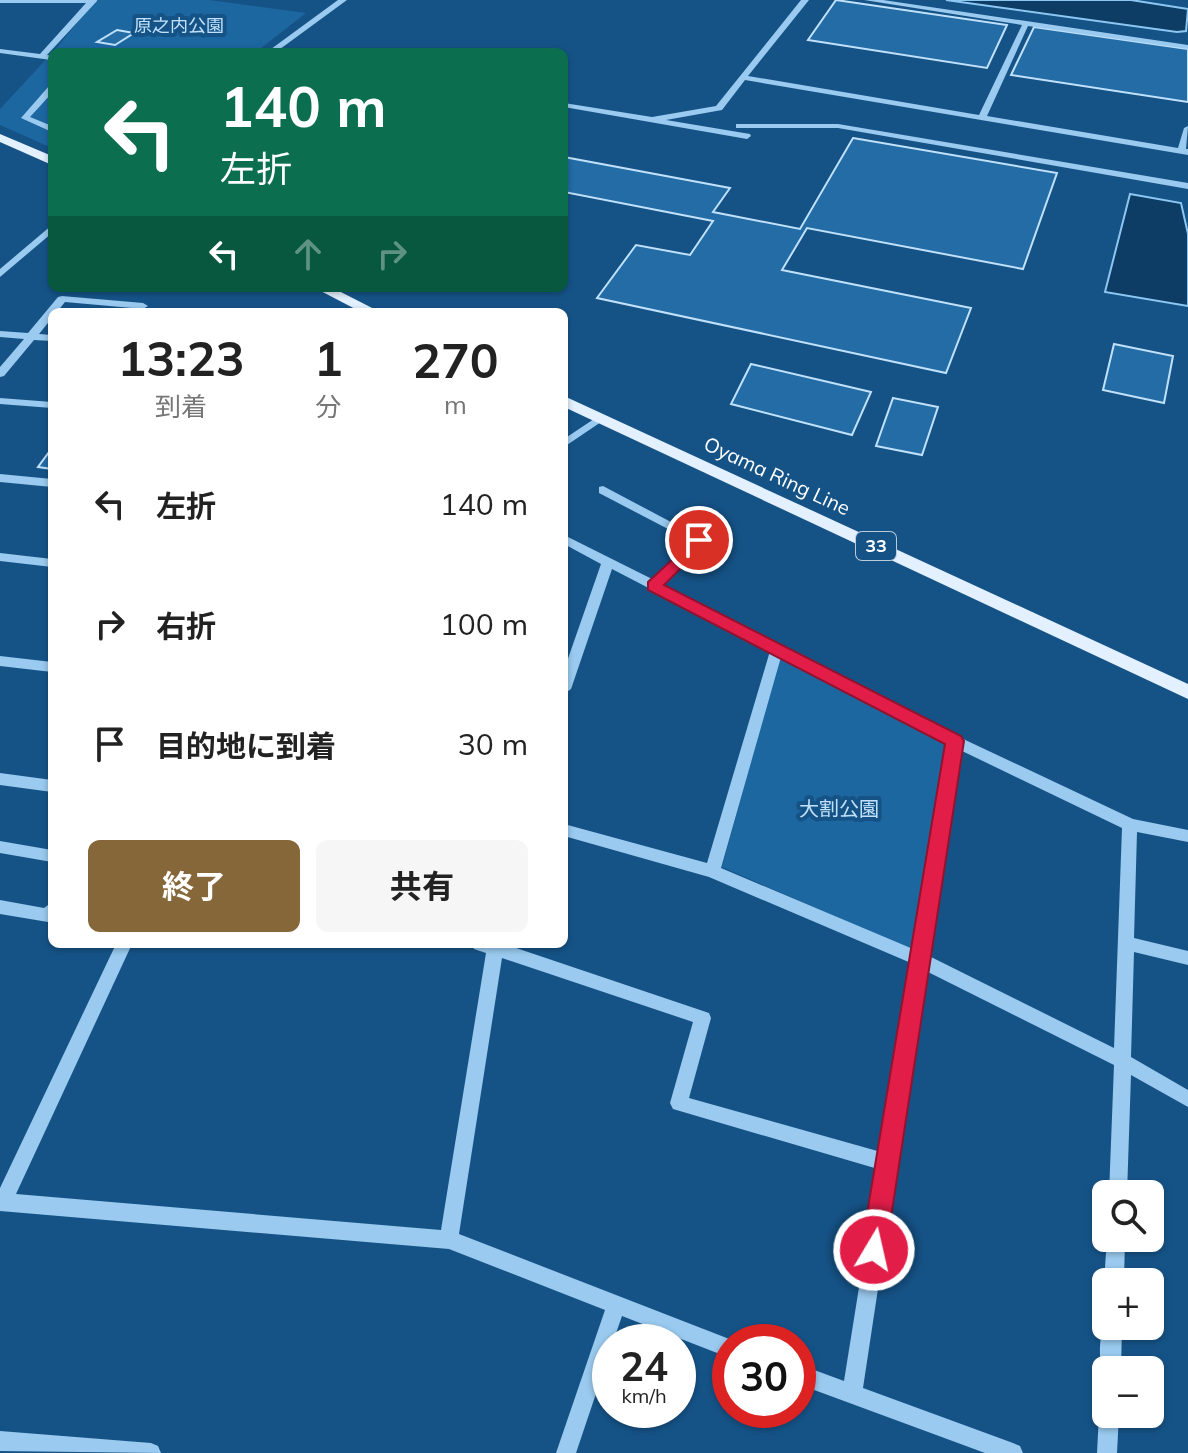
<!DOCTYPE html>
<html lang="ja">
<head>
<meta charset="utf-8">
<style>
  :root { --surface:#fff; --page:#f6f6f6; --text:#222; --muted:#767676; --accent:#85673a }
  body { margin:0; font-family:Mulish,"Noto Sans JP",sans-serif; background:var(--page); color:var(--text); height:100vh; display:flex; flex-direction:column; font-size:30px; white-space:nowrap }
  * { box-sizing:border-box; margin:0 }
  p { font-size:26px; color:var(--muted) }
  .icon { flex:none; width:44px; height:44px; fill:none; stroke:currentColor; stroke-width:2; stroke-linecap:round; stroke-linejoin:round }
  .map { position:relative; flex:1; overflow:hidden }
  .drawer { position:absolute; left:48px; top:308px; width:520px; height:640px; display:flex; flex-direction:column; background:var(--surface); border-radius:12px; box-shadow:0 2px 6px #0004 }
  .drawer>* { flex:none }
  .top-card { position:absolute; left:48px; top:48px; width:520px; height:244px; border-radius:12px; box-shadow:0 2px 6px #0004; background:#0b6e4f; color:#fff; overflow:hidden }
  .fabs { position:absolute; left:1092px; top:1180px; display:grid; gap:16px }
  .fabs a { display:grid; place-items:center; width:72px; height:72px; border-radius:12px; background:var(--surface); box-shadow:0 2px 6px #0004; font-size:40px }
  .speed { position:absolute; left:592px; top:1324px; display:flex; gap:16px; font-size:40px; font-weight:700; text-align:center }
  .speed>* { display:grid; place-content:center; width:104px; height:104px; border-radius:50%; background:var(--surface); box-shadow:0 2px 6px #0004; line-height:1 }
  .speed small { font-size:20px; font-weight:400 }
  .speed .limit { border:12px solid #d22; background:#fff; color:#111 }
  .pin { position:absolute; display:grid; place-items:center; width:68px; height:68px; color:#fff; margin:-34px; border:4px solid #fff; border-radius:50%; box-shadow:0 2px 8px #0007 }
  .me { position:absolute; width:88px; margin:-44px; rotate:9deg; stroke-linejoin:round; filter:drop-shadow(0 0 6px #0008) }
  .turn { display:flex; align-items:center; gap:28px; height:168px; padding:0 40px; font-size:36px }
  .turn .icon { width:104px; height:104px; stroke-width:2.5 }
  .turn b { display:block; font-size:56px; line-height:68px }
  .lanes { display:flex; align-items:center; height:76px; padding:0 40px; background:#0003; justify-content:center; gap:40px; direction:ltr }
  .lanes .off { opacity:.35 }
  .eta { display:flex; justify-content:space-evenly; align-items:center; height:136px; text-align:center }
  .eta b { font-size:48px; font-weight:700; line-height:56px }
  .cta { display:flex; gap:16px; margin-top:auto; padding:16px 40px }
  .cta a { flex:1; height:92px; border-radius:12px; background:var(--accent); color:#fff; font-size:32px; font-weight:700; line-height:92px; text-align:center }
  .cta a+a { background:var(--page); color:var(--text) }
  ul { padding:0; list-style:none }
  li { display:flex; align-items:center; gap:24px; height:120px; padding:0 40px }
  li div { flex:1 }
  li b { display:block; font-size:30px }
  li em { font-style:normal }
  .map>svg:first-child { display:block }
  .green { fill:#1d67a1 }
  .water { fill:#0d3c64; stroke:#8cc7f2; stroke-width:2 }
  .building { fill:#236ca6; stroke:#c0e1fb; stroke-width:2 }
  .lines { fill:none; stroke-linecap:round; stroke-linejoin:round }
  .minor { fill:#9acaef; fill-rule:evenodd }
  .major { fill:#e2f0ff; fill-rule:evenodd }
  .route { fill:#e11d48; stroke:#92132f; stroke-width:2 }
  .labels { text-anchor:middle; stroke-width:8; stroke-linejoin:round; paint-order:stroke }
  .far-park-label { font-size:18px; fill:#c0e1fb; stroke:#155387 }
  .shield { fill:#155387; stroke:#b9cbdb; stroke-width:2 }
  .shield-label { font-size:18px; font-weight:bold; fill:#fff }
  .street-label { font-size:20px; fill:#fff; stroke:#155387 }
  .park-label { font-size:20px; fill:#c0e1fb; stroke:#155387 }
</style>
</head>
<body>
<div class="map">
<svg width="1188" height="1453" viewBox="0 0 1188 1453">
  <rect width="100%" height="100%" fill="#155387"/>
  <g class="green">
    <path d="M96 0H209L306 13 256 52H53Z"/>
    <path d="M52 53V148L0 125V109Z"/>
    <path d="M780 657 949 742 913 950 722 867Z"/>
  </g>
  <g class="water">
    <path d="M946 0H1131L1188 9 1186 31 1177 32Z"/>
    <path d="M1130 194 1181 203 1188 234V306L1105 292Z"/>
  </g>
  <g class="building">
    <path d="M836 0 1007 25 987 68 808 40Z"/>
    <path d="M1034 27 1188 49V102L1011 75Z"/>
    <path d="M117 30 134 33 115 45 97 42Z"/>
    <path d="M853 138 1057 173 1023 269 807 228 782 270 971 308 946 373 597 298 636 245 690 255 713 221 564 192V157L730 188 713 212 800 229Z"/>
    <path d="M1114 344 1173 356 1164 403 1103 390Z"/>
    <path d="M751 364 871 392 852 435 731 404Z"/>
    <path d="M893 398 938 407 922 455 876 446Z"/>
    <path d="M52 448V469L38 467Z"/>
  </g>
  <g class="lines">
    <g class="minor">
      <path d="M0 0H97V1L47 55 52 56 51 60 0 53V49L40 54 86 3H0Z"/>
      <path d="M338 0H347L276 52H267Z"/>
      <path d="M801 0H809L748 76 979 115 1022 25 864 0H883L1188 45V49L1028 26 987 116 1178 148 1184 128 1188 126 1186 149H1188V155L745 80 722 110 666 120 750 134 751 136 747 139 564 107V103L652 117 716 106Z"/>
      <path d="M49 86H52V93L30 117 52 126V132L21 118Z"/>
      <path d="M736 124H838L1188 183V189L838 128H736Z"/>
      <path d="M52 225V233L0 277V269Z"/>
      <path d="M62 296 143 303 148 306 143 309 65 302 57 312H52V318L39 334 52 335V341L34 340 4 376 0 377V367L24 339 0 337V331L28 333 58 297Z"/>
      <path d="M0 398 52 402V408L0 404Z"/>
      <path d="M600 415 606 418 604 420 564 447V439Z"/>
      <path d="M0 474 52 479V487L0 482Z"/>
      <path d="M603 486 705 540 662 584 959 737 1133 819 1188 830V842L1137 832 1134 938 1188 951V965L1134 952 1131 1057 1188 1090V1107L1131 1075 1127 1194H1109L1114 1065 926 971 863 1388 1013 1443 1020 1446 1023 1453H985L798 1384V1364L844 1381 878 1169 673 1109 670 1103 693 1022 502 958 459 1234 737 1342H730V1358L622 1316 613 1342H610V1352L576 1453H556L605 1310 449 1249 0 1211V1188L116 944H132L16 1194 441 1230 486 953 474 949 472 944H504L709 1013 711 1018 689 1098 881 1152 911 963 709 877 564 836V824L707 863 770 651 612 569 571 689 564 694V670L601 564 564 544V535L652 579 691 541 599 493V487ZM781 657 947 744 913 949 721 868ZM960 750 1122 828 1114 1048 929 956Z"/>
      <path d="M0 553 52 559V567L0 561Z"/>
      <path d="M0 656 52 662V672L0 666Z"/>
      <path d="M0 773 52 780V792L0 785Z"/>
      <path d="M0 841 52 850V862L0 853Z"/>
      <path d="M0 900 44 908 52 902V920L48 922 0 914Z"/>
      <path d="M1107 1238H1125L1124 1282H1106V1286L1104 1282Z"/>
      <path d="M1106 1319V1326H1122L1121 1370H1106V1378C1097 1366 1099 1332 1106 1319Z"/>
      <path d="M1106 1405V1414H1119L1117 1453H1097L1099 1414 1102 1407Z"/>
      <path d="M0 1431 151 1443 158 1446 161 1453 0 1451Z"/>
    </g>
    <g class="major">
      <path d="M0 134 52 156V165L0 142Z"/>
      <path d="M315 288H333L380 312H361Z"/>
      <path d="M564 396 1188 684V699L564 407Z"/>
    </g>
  </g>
  <path class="route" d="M699 535 707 540 705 544 664 585 961 736 964 741 886 1250 883 1258 874 1262 865 1258 861 1250 945 744 648 590V582Z"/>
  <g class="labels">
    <g class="far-park-label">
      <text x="179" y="32">原之内公園</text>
    </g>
    <rect class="shield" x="856" y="532" width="40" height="28" rx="6"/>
    <g class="shield-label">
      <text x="876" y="552">33</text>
    </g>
    <g class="street-label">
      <text transform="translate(777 476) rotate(25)" y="7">Oyama Ring Line</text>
    </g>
    <g class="park-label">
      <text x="839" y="816">大割公園</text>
    </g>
  </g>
</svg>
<div class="fabs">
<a><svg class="icon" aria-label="search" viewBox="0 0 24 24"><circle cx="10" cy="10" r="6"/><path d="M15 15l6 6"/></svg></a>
<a>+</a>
<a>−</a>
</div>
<div class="speed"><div>24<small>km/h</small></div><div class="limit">30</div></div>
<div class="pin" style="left:699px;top:540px;background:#d93025"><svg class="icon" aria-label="arrive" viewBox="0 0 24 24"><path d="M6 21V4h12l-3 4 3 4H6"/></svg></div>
<svg class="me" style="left:874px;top:1250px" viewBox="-20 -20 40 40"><circle r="17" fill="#e11d48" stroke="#fff" stroke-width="3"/><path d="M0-11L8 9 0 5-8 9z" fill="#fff"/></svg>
<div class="top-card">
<div class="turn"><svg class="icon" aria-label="left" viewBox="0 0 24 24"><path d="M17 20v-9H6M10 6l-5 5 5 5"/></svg><div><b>140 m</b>左折</div></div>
<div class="lanes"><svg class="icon" aria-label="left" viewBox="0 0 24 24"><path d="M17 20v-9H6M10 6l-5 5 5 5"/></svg><svg class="icon off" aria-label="ahead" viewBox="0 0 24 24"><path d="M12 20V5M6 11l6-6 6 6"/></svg><svg class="icon off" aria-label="right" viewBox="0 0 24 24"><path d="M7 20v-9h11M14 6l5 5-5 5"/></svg></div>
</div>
<section class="drawer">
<div class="eta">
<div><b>13:23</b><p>到着</p></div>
<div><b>1</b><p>分</p></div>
<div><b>270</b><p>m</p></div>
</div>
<ul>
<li><svg class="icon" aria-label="left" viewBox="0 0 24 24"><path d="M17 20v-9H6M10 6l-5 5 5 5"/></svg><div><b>左折</b></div><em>140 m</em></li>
<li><svg class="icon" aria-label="right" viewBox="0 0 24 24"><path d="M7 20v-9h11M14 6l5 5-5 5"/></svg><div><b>右折</b></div><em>100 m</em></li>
<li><svg class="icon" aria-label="arrive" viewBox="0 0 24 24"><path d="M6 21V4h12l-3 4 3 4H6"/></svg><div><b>目的地に到着</b></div><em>30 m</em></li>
</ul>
<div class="cta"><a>終了</a><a>共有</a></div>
</section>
</div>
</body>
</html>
